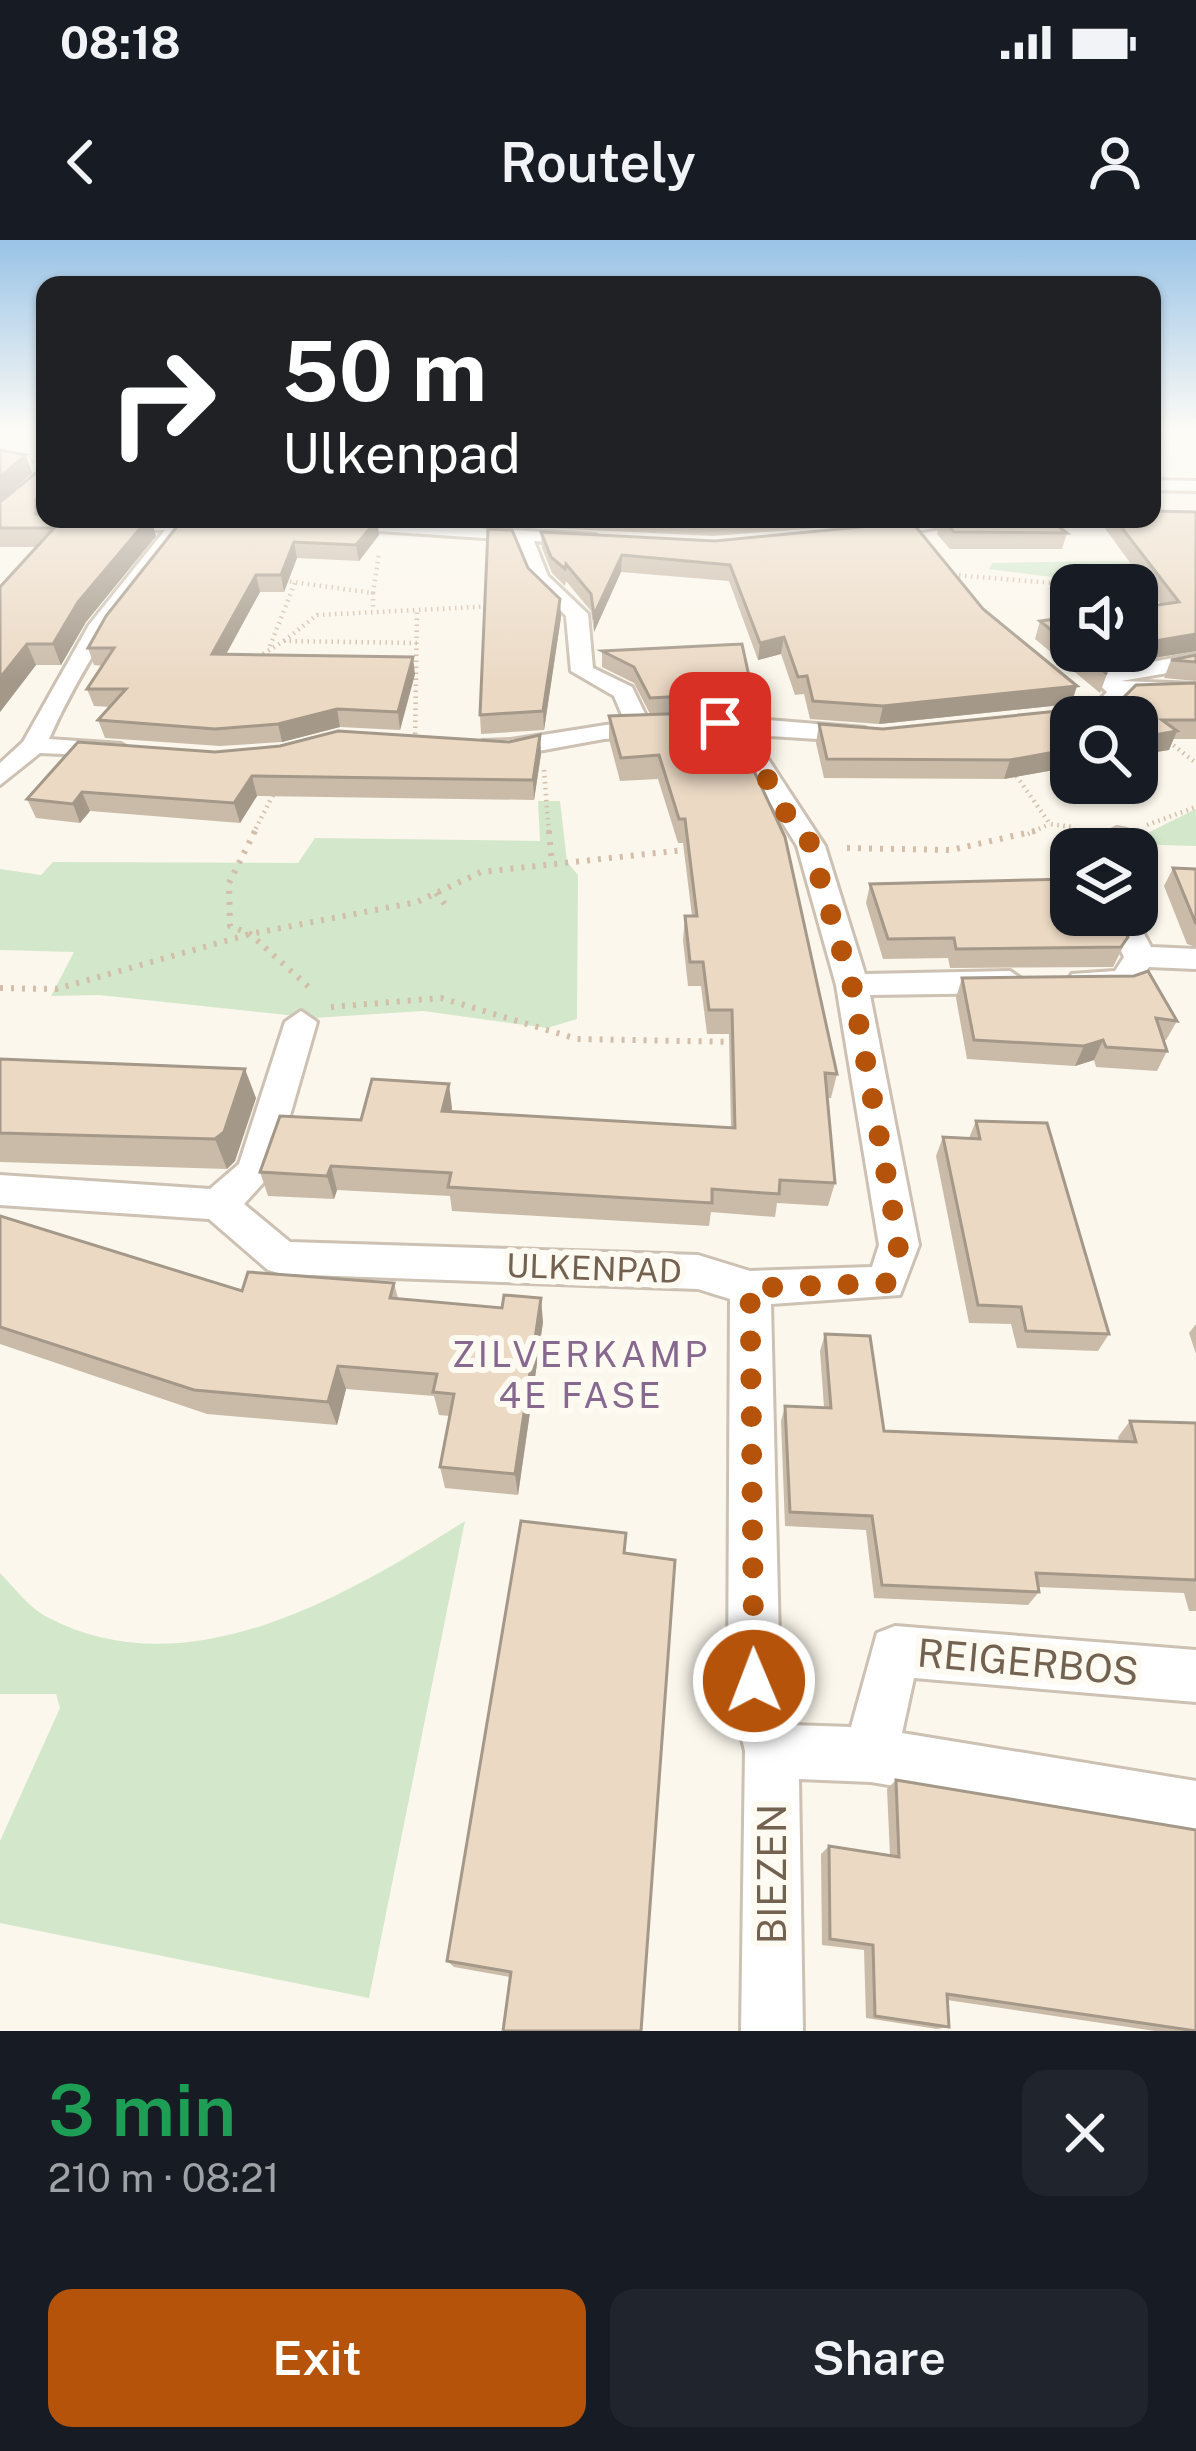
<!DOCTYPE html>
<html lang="en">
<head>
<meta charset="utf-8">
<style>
  :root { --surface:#171b24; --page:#20242c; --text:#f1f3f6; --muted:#9ea1a6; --accent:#b45309 }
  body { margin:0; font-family:"Public Sans",sans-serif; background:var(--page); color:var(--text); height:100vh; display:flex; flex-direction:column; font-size:45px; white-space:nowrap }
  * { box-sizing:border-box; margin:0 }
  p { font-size:39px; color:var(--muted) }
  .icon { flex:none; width:66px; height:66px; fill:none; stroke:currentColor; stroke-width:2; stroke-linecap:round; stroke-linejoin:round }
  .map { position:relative; height:1791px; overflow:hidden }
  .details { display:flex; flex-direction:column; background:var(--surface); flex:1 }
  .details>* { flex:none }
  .hud { position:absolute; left:36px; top:36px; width:1125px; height:252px; border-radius:24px; box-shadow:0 3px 9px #0004; background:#202124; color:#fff; overflow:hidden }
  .fabs { position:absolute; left:1050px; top:324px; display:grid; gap:24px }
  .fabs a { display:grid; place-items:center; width:108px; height:108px; border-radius:24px; background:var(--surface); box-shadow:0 3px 9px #0004; font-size:60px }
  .pin { position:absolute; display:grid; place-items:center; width:102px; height:102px; color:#fff; margin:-51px; border-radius:24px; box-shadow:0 6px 18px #0006 }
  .me { position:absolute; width:132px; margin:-66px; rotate:359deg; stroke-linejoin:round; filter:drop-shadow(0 0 9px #0008) }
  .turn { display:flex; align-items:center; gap:42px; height:252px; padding:0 48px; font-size:54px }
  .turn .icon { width:156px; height:156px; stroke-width:2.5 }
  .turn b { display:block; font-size:84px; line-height:102px }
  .round { display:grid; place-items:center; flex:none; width:126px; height:126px; border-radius:24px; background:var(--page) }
  .overview { display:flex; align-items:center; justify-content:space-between; height:204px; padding:0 48px }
  h1 { font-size:72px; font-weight:600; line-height:90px; color:#1e9e55 }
  .button { display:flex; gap:24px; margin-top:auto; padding:24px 48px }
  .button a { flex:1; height:138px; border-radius:24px; background:var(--accent); color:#fff; font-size:48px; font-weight:600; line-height:138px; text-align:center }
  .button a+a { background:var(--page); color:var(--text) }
  .status { display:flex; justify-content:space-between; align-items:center; height:84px; padding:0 60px; background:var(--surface); direction:ltr }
  .status svg { height:33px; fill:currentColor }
  header { display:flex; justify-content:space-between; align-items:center; height:156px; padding:0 48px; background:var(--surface); font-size:54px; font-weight:600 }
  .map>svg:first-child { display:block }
  .green { fill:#d3e8cb }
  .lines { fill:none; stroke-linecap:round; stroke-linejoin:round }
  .minor-casing { stroke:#ccc1b2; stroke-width:6 }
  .path-far1 { stroke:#d3bea9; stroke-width:4.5; stroke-dasharray:1.5 4.5; stroke-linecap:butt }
  .path { stroke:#d3bea9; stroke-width:6; stroke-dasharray:3 8; stroke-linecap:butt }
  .minor { fill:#fff; fill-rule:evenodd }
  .wall { fill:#cabba9 }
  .shaded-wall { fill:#a49889 }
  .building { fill:#ebd9c4; stroke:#a49889; stroke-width:3 }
  .route { stroke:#b45309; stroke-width:21; stroke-dasharray:0 37.8 }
  .labels { text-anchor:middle; stroke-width:12; stroke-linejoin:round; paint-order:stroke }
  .street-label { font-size:33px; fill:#746251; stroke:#fdfaf2 }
  .neighbourhood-label { font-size:36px; letter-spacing:3px; fill:#87698f; stroke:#fdfaf2 }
  .near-street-label { font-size:39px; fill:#746251; stroke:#fdfaf2 }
</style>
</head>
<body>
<div class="status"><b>08:18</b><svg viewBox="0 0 49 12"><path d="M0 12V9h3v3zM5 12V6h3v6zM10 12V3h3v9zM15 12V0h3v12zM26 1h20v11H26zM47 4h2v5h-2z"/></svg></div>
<header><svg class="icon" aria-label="back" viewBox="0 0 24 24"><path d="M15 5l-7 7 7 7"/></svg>Routely<svg class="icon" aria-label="person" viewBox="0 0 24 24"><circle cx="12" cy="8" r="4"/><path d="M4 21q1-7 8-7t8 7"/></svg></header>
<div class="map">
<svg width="1196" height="1791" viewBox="0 0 1196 1791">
  <rect width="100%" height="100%" fill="#fbf7ec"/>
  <g class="green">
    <path d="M1105 321 1189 323 1186 354 989 329 992 323Z"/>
    <path d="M538 561H560L567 622 578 635 577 779 547 788 423 771 314 778 99 755 51 756 74 712 0 710V629L41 635 53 622 298 623 315 598 540 601Z"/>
    <path d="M1196 569V606L1125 604Z"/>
    <path d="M465 1281 369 1758 0 1683V1601L60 1468 56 1454H0V1333C14 1347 29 1368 47 1377 187 1451 347 1356 465 1281Z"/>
  </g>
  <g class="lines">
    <defs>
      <g id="minor">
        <path d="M1152 240 1196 241V251L1152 250Z"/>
        <path d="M230 279 233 283 224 289 186 290C130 354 84 421 49 499L121 504 134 512 130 517 40 513 0 545V523L23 502 89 385 165 290 105 292 96 286 98 282Z"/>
        <path d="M326 279 595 295V303L588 305 534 301 548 336 588 374 593 428 632 447 648 480 720 476 865 488 877 495 865 502 738 494 768 519 825 606 865 734 1010 731 1026 742 1010 753 870 755 919 1005 900 1055 771 1064 780 1441 792 1485 851 1487 877 1393 895 1386 1196 1410V1462L914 1438 902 1493 1196 1541V1597L871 1542 799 1539 803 1791H741L745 1511 728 1441 730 1059 698 1049 282 1034 268 1030 209 979 0 965V935L210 949 239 924 285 782 301 771 317 782 274 931 244 964 290 1002 698 1015 750 1031 872 1027 879 1005 836 745 797 606 749 529 721 507 713 494 604 499 511 516 483 511V501L511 500 625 482 614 456 571 431 566 376 529 338 515 300 333 288Z"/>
        <path d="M935 279H987L870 299 861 293Z"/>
        <path d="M1196 414V428L1121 441 1196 444V458L1127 459 1111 477H1071L1070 484 1058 477 1094 466 1107 452 1091 437 1095 432Z"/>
        <path d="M1117 588 1127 590V602L1113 609H1078Z"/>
        <path d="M1104 675H1134L1151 707 1196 709V729L1149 727 1135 748H1072L1067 741 1072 734 1115 731 1124 717Z"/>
      </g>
    </defs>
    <use href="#minor" class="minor-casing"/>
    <g class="path-far1">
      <path d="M38 190 45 192"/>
      <path d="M23 230 45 211"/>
      <path d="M953 335 1079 345"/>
      <path d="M278 340 373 353V371"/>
      <path d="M373 353 379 313"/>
      <path d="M1137 355 1165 356"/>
      <path d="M284 401 317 375 417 370"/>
      <path d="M270 406 296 340"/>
      <path d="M258 417 284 401 417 403"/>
      <path d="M1164 498 1196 523"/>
      <path d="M415 500 417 370 495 366"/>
      <path d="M544 530 549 594"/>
      <path d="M1013 531 1050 584 1073 587"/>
      <path d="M1147 585 1196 567"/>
      <path d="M253 594 275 551"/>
      <path d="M1028 594 1050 584"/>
    </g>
    <g class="path">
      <path d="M255 591 229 643 230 686 250 694 311 749"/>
      <path d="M549 591 552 624"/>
      <path d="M847 608 951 610 1035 591"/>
      <path d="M436 653 448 668"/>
      <path d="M0 748 56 749 250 694 417 662 481 632 693 609"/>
      <path d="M331 767 441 758 577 799 736 802"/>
    </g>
    <use href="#minor" class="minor"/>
  </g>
  <g class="wall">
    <path d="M45 219V279L156 296 86 382 61 425H36L0 472V347L36 307H0V262L42 228Z"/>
    <path d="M1196 272V411L1100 427 1107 434 1100 453 1035 399 1040 381 1071 377V411H1137L1161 365 1104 287 1107 279H1152Z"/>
    <path d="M183 279 377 280 379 295 359 321 297 318 284 352H260L226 414 415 434 400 490 340 487 282 502 220 506 105 498 98 480 111 467 94 466 87 449 103 426 94 425 88 408Z"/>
    <path d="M489 279H931L713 296 490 285Z"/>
    <path d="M940 279H1048L1067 293 1062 309H950L937 294Z"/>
    <path d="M541 292 983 369 1077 446 1071 464 879 484 810 479 804 454 795 455 781 414 758 420 729 341 621 332 594 392 591 371 566 341 565 346 552 333 542 308Z"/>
    <path d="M528 328 561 377 544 490 481 494 480 475Z"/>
    <path d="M602 411 750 441 748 458 686 462 685 473 650 474 634 443 602 427Z"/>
    <path d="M1196 415V441L1164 438 1171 420Z"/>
    <path d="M1196 443V499H1173L1169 510 1137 515V477H1071V527L1004 539 824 538 816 503 819 484 883 489 1078 469 1118 463Z"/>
    <path d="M609 476 710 517 837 834 831 858H827L835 943 828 966 777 963 775 977 711 972 709 986 452 971 450 956 337 950 334 959 268 956 260 932 361 880 452 868 451 872 731 888 729 794H707L701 746H688L683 700 685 676H692L683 603H678L658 539 620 541 609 499Z"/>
    <path d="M540 495 541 514 534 560 257 556 240 583 90 571 80 583 36 578 27 559 215 512 509 502Z"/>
    <path d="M1173 628 1196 629V707L1187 704 1164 646Z"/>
    <path d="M870 644 1128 697 1113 727 950 728 948 718 883 719 866 663Z"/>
    <path d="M962 738 1177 781 1166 800H1164L1167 811 1157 831 1096 827 1094 820 1075 826 967 819 956 758Z"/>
    <path d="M0 819 256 858 235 921 227 929 0 922Z"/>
    <path d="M976 881 1109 1094 1098 1111 1017 1108 1011 1084 969 1083 936 916 943 897 969 898Z"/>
    <path d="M0 976 242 1051 394 1043 398 1058 543 1082 518 1255 445 1248 440 1227 450 1176 439 1175 434 1156 346 1149 337 1185 207 1174 0 1104Z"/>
    <path d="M1196 1084V1114L1189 1093Z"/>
    <path d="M825 1094 884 1191 1119 1202 1118 1197 1130 1181 1196 1183V1371H1189L1184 1353 1038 1347 1039 1352 1028 1365 874 1358 866 1290 785 1286 781 1181 785 1166 824 1167 820 1111Z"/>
    <path d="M625 1313 510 1737 454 1727 447 1721Z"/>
    <path d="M896 1540 1196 1791H1155L947 1760 949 1787 937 1789 866 1778 864 1710 822 1705 821 1614 829 1606 890 1615 887 1549Z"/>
  </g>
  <g class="shaded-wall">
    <path d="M26 215 32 233 0 261V237Z"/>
    <path d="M148 279H151L156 296 86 382 61 425 53 404 78 362Z"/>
    <path d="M377 280 379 295 359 321 356 305Z"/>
    <path d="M294 302 297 318 284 352 281 335Z"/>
    <path d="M622 315 621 332 594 392V375Z"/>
    <path d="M256 335 260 352 217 431 212 414Z"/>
    <path d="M560 359 561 377 544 490 543 471Z"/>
    <path d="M1196 394V411L1098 427 1092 422 1099 411H1137V404Z"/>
    <path d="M784 397 781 414 758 420 760 403Z"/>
    <path d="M27 404 36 425 0 472V438Z"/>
    <path d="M413 417 415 434 400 490 398 472Z"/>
    <path d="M1077 446 1071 464 879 484 883 466Z"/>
    <path d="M337 469 340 487 282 502 278 484Z"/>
    <path d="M1177 491 1169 510 1137 515V498Z"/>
    <path d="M540 495 541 514 534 560 533 540Z"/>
    <path d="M1071 509V527L1004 539 1010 520Z"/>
    <path d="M252 536 257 556 240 583 234 563Z"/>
    <path d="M82 552 90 571 80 583 73 564Z"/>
    <path d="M1103 800 1094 820 1075 826 1084 806Z"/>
    <path d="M245 829 256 858 235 921 227 929 215 899Z"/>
    <path d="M449 844 452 868 446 895 442 871Z"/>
    <path d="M331 926 337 950 334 959 327 936Z"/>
    <path d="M541 1058 543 1082 518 1255 515 1234Z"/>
    <path d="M338 1126 346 1149 337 1185 328 1162Z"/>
  </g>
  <g class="building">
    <path d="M0 210 26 215 0 237Z"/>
    <path d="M43 218 45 219V260H36V274L45 277V279H148L78 362 53 404H27L0 438V347L54 288H0V262L42 228Z"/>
    <path d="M1152 271 1196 272V394L1137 404V368L1179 362 1115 279H1152Z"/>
    <path d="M183 279 377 280 356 305 294 302 281 335H256L212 414 413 417 398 472 337 469 278 484 215 489 98 480 126 449H87L114 408H88L106 376Z"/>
    <path d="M942 279H1048L1067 293 954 292Z"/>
    <path d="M912 282 983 369 1077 446 883 466 813 461 807 436 798 437 784 397 760 403 730 325 622 315 594 375 591 354 566 324 565 329 551 317 541 292 715 301Z"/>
    <path d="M488 289 512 290 528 328 560 359 543 471 480 475Z"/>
    <path d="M1071 377V406L1040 381Z"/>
    <path d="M742 404 750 441 682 446 686 456 650 458 634 427 602 411Z"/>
    <path d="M1078 411H1099L1093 419 1107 434Z"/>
    <path d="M1196 415V422L1171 420Z"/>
    <path d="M1196 443V480H1162L1177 491 1137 498V477H1071V509L1010 520 827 519 819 484 883 489 1078 469 1082 463H1118L1136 445Z"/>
    <path d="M694 473 710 517 746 514 785 597 837 834 825 833 835 943 780 940 779 954 712 949V963L448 947 451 933 331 926 327 936 260 932 280 876 361 880 372 839 449 844 442 871 735 888 732 770H709L703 722H690L685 676H697L685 579H679L659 515 621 518 609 476Z"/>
    <path d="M338 491 509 502 540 495 533 540 252 536 234 563 82 552 73 564 27 559 78 502 215 512 280 506Z"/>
    <path d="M1173 628 1196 629V684Z"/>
    <path d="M1071 639V675H1115L1128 697 1121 707 956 709 954 698 888 699 870 644Z"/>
    <path d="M1148 731 1177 781 1156 778 1167 811 1106 807 1103 800 1084 806 974 800 962 738 1134 736Z"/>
    <path d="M0 819 245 829 224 892 215 899 0 893Z"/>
    <path d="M976 881 1047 883 1109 1094 1026 1091 1021 1067 978 1065 943 897 980 899Z"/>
    <path d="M0 976 242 1051 248 1032 394 1043 390 1058 502 1068 504 1055 541 1058 515 1234 440 1227 454 1154 433 1152 437 1134 338 1126 328 1162 194 1150 0 1087Z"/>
    <path d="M825 1094 870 1096 884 1191 1136 1202 1130 1181 1196 1183V1340L1036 1333 1039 1352 882 1345 872 1276 790 1272 785 1166 831 1168Z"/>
    <path d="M521 1281 626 1293 624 1313 675 1320 641 1791H503L511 1732 447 1721Z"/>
    <path d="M896 1540 1196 1590V1791L947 1754 949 1787 875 1776 873 1705 830 1699 829 1606 899 1617Z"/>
  </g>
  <linearGradient id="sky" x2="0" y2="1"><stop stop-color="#99c3e6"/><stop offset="0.43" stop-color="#fdfbf6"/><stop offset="1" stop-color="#fdfbf6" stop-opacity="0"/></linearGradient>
  <rect width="1196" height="441" fill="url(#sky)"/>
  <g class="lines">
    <path class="route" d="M720 483 730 502 759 524 787 575 809 601 852 746 899 1005 886 1043 750 1048 754 1441"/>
  </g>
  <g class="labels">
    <g class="street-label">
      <text transform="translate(594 1028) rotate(2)" y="12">ULKENPAD</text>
    </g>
    <g class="neighbourhood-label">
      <text x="581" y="1127">ZILVERKAMP<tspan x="581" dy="41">4E FASE</tspan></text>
    </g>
    <g class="near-street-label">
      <text transform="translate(1028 1422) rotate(5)" y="14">REIGERBOS</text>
      <text transform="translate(772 1634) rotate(-90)" y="14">BIEZEN</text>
    </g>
  </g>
</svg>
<div class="fabs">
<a><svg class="icon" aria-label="sound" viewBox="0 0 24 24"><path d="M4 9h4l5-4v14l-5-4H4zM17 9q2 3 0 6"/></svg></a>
<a><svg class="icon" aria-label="search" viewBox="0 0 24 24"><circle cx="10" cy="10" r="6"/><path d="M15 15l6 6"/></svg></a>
<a><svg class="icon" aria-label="layers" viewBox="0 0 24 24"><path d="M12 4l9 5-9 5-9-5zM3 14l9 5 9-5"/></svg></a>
</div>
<div class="pin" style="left:720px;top:483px;background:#d93025"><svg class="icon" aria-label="arrive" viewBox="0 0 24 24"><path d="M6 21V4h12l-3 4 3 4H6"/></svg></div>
<svg class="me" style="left:754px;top:1441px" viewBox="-20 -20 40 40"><circle r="17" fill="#b45309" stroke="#fff" stroke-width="3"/><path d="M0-11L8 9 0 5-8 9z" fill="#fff"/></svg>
<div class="hud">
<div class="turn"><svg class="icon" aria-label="right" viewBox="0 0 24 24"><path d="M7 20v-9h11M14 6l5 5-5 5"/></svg><div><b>50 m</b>Ulkenpad</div></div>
</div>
</div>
<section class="details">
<div class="overview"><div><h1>3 min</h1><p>210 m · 08:21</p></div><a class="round"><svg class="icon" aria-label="close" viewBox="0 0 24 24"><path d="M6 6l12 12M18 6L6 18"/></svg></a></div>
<div class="button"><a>Exit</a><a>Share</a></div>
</section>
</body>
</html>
